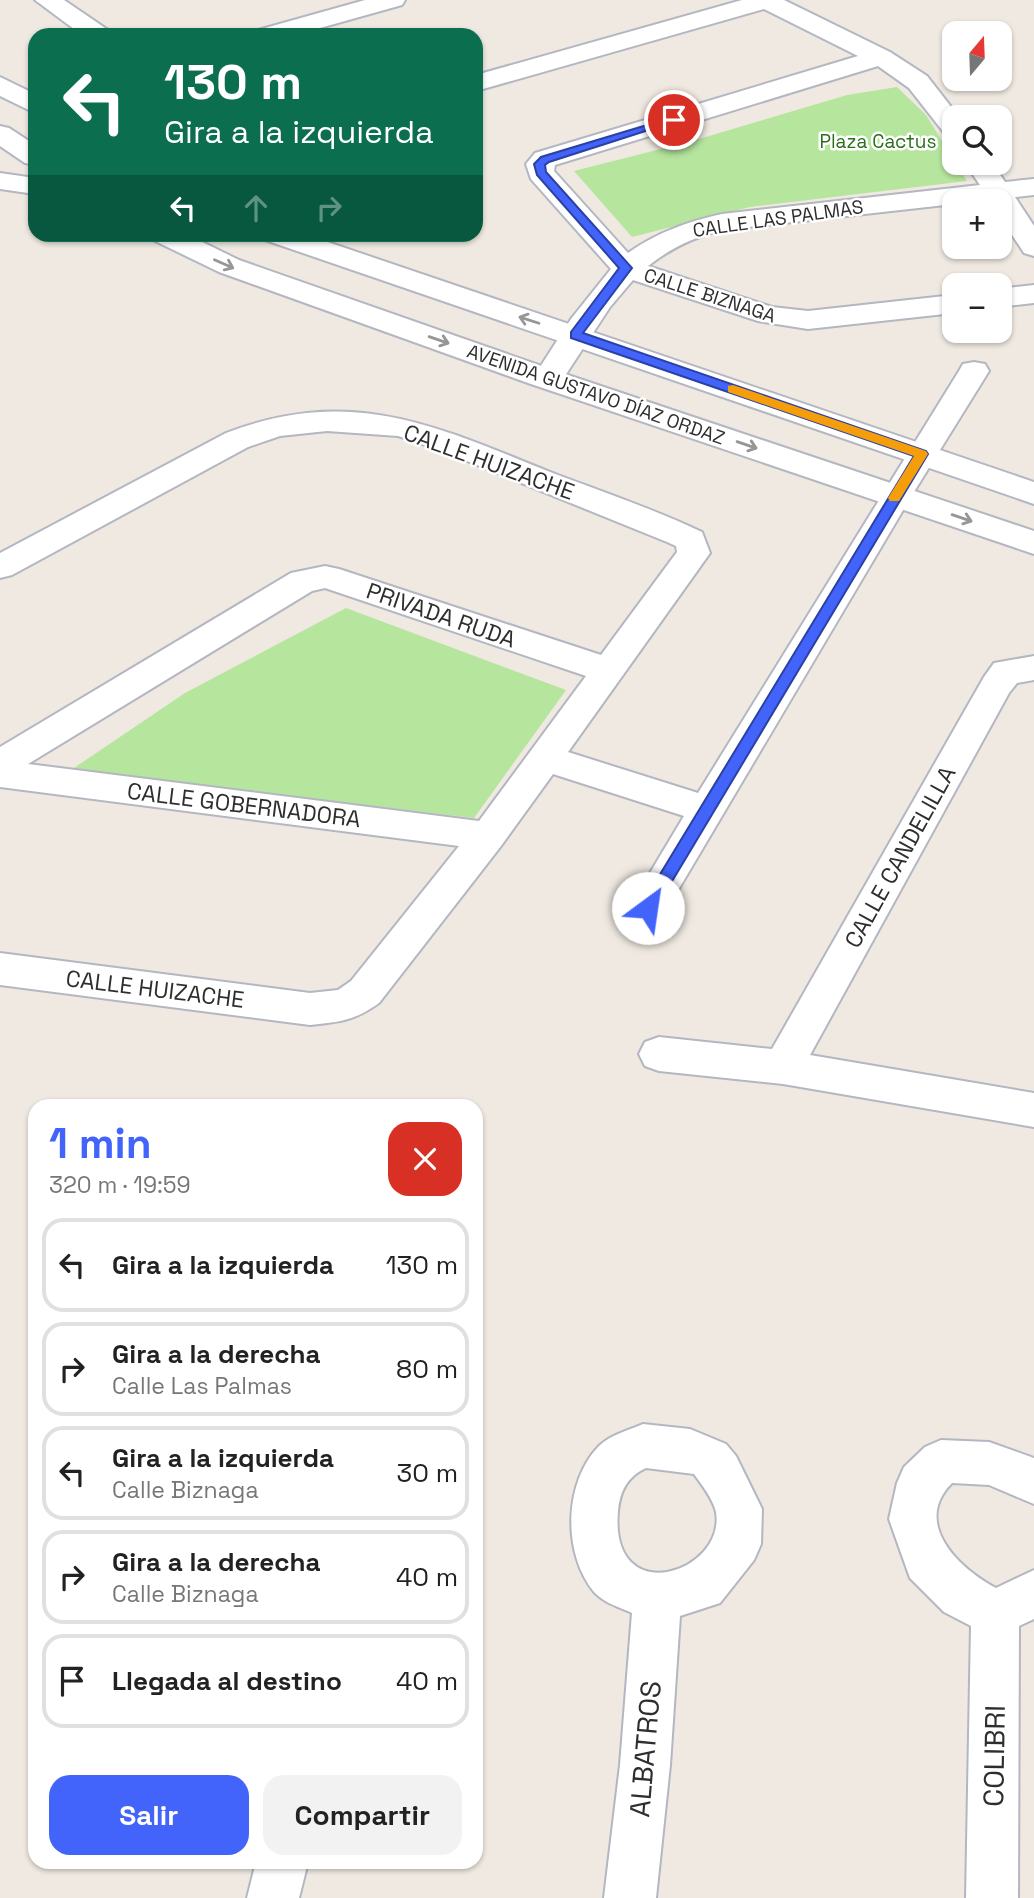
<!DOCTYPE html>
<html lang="es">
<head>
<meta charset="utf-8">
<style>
  :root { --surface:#fff; --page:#f2f2f2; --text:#222; --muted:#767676; --line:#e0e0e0; --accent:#4264fb }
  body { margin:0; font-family:"Space Grotesk",sans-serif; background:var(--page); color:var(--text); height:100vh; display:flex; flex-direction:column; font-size:26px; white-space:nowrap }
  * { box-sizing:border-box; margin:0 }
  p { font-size:23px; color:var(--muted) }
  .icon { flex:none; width:38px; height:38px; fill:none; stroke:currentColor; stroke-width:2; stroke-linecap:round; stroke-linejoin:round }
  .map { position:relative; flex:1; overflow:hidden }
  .panel { position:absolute; left:28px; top:1099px; width:455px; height:770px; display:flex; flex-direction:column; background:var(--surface); border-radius:21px; box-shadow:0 2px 5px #0004 }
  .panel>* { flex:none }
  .banner { position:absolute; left:28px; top:28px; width:455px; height:214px; border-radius:21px; box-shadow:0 2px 5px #0004; background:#0b6e4f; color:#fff; overflow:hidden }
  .needle { width:46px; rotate:19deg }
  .tools { position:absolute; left:942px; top:21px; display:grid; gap:14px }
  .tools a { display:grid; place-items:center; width:70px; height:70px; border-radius:14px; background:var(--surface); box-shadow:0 2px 5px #0004; font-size:35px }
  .pin { position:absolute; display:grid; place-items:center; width:60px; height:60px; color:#fff; margin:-30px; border:4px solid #fff; border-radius:50%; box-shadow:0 2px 7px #0007 }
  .me { position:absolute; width:77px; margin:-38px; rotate:31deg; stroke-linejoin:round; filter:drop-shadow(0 0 5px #0008) }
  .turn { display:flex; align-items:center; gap:24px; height:147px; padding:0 21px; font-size:32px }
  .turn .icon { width:91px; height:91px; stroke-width:2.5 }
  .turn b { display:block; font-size:49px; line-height:60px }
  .lanes { display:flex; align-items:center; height:66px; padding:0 21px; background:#0003; justify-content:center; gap:35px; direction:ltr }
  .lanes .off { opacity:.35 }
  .round { display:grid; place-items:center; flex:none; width:74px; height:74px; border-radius:21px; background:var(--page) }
  .headline { display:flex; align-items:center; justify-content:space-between; height:119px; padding:0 21px }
  h1 { font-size:42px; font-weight:700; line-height:52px; color:var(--accent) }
  .primary-button { display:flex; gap:14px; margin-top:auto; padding:14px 21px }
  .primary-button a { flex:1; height:80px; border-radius:21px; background:var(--accent); color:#fff; font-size:28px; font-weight:700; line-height:80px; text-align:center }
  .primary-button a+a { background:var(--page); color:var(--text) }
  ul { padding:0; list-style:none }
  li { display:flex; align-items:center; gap:21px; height:94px; margin:0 14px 10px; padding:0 7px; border:4px solid var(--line); border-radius:21px }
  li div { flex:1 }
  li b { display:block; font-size:26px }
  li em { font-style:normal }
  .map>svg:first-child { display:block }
  .green { fill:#b6e59e }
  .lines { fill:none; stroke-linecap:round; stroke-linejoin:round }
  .street-casing { stroke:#b4b7c1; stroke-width:4 }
  .secondary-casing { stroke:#b4b7c1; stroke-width:4 }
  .street { fill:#fff; fill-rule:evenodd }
  .secondary { fill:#fff; fill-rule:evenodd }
  .oneway { stroke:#969696 }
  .route { fill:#4264fb; stroke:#2b41a3; stroke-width:2 }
  .slow { fill:#f59e0b }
  .labels { text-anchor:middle; stroke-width:5; stroke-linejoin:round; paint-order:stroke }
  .far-park-label { font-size:19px; fill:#2c6e1b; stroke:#fff }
  .far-street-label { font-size:19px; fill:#2e2e2e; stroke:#fff }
  .street-label { font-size:23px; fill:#2e2e2e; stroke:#fff }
  .near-street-label { font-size:28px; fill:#2e2e2e; stroke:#fff }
</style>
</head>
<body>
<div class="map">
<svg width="1034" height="1898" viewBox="0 0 1034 1898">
  <rect width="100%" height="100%" fill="#efe9e1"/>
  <g class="green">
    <path d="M897 87 926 115 967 181 750 207 632 237 574 171 692 141 847 95Z"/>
    <path d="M346 608 566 690 474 818 71 770 185 693Z"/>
  </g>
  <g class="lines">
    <defs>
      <g id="street">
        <path d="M35 0H64L108 30 112 35H82Z"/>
        <path d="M365 0H405L402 5 295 35H254L258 30Z"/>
        <path d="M742 0H784L890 52 927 76 959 117H954V136L945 134 909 88 878 66 555 165 554 171 628 253C658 232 687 222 722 214L980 185 965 163H992L1005 182 1034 179V195L1015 197 1034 226V256L1024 253 999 215V201H954V204L722 230C694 237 671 248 648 266L772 307 808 311 954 295V313L808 329 758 321 633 280 610 307 559 385 548 388 537 385 533 378 571 319 611 269 531 179 526 164 535 153 858 56 764 9 476 91V75Z"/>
        <path d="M0 173 35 178V194L0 189Z"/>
        <path d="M1034 285V303L999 307V289Z"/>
        <path d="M974 362 985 364 989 371 912 495 661 919 648 923 635 919 629 908 684 816 553 774 501 846 379 1003C354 1021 339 1022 310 1025L0 985V953L310 993 338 990 351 981 459 846 0 787V747L291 573 325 566 339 569 601 655 677 552 676 546 667 542 435 448 398 436 327 431 280 436 248 447 12 575 0 578V553L226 433C355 384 439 428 558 475 606 493 656 510 702 532L710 553 568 752 698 793 959 371 963 364ZM325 588 586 676 479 821 28 764 312 591Z"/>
        <path d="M1034 656V680L1017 683 1009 693 810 1055 1034 1093V1127L783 1084 659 1071 645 1066 639 1054 645 1042 659 1037 772 1049 984 677 994 663Z"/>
        <path d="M643 1424 690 1429 726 1444 736 1456 762 1509 761 1544 754 1560 720 1603 680 1616 670 1765 656 1898H604L620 1765 632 1613C619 1607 604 1603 594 1592 562 1553 564 1482 599 1446 610 1435 629 1430 643 1424ZM646 1468 694 1474C702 1485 713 1499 716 1512 726 1573 609 1611 618 1511 620 1491 627 1477 646 1468Z"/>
        <path d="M941 1440 989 1442 1034 1458V1504L989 1485 952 1483C912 1523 958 1568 996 1588L1034 1570V1619L1019 1626 1018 1898H966L971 1626 944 1612 910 1578 889 1519 897 1483 904 1467 925 1447Z"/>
        <path d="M256 1862H308L299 1898H247Z"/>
      </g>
      <g id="secondary">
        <path d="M0 77 35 94V113L0 96Z"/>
        <path d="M0 126 9 128 35 145V165L25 163 0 146Z"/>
        <path d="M149 234H186L239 260 550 369 1034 531V554L528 383 219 272 153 240Z"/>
        <path d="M261 234H304L1034 482V504L265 240Z"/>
      </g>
    </defs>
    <use href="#street" class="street-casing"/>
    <use href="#secondary" class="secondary-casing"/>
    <use href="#street" class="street"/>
    <use href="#secondary" class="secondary"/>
  </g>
  <defs><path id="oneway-shaft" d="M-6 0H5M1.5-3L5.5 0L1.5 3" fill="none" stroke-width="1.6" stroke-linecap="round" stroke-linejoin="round" transform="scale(1.75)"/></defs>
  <g class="oneway">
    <use href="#oneway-shaft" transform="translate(224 264) rotate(24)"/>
    <use href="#oneway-shaft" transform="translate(529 320) rotate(-162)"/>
    <use href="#oneway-shaft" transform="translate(439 340) rotate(19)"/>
    <use href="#oneway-shaft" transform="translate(747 445) rotate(19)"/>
    <use href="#oneway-shaft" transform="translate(962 518) rotate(19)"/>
  </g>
  <path class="route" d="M670 118 680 120 549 162 545 165 546 172 632 268 583 333 926 451 928 454 653 913 648 915 640 908 642 904 914 456 571 338V332L619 268 537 175 534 164 541 157Z"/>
  <path class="slow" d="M733 385 926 451 928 454 899 501H890L888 498 914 456 728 392V386Z"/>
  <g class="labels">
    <g class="far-park-label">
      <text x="878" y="148">Plaza Cactus</text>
    </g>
    <g class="far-street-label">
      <text transform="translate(778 218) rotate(-8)" y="7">CALLE LAS PALMAS</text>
      <text transform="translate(710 295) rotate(18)" y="7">CALLE BIZNAGA</text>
      <text transform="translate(596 394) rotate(19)" y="7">AVENIDA GUSTAVO DÍAZ ORDAZ</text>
    </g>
    <g class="street-label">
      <text transform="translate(489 462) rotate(20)" y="8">CALLE HUIZACHE</text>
      <text transform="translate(441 615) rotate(19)" y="8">PRIVADA RUDA</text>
      <text transform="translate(244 805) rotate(7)" y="8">CALLE GOBERNADORA</text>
      <text transform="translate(900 857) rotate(-61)" y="8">CALLE CANDELILLA</text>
      <text transform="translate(155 989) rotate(7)" y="8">CALLE HUIZACHE</text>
    </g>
    <g class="near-street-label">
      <text transform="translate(645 1749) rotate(-85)" y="10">ALBATROS</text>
      <text transform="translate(994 1756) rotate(-89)" y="10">COLIBRI</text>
    </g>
  </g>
</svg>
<div class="tools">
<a><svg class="needle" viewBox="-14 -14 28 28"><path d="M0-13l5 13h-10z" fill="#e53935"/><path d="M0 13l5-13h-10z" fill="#767676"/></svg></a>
<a><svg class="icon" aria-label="search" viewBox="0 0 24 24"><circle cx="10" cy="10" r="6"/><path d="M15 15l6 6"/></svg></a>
<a>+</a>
<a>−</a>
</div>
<div class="pin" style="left:674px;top:120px;background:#d93025"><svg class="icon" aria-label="arrive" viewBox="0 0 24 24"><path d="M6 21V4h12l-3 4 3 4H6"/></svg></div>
<svg class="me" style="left:648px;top:908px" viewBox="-20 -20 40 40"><circle r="19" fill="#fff"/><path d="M0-13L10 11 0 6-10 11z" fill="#4264fb"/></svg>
<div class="banner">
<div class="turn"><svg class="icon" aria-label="left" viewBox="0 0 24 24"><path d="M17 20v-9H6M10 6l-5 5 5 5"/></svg><div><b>130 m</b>Gira a la izquierda</div></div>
<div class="lanes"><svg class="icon" aria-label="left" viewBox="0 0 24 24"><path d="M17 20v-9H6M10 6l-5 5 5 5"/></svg><svg class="icon off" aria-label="ahead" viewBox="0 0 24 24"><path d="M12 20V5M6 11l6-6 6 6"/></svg><svg class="icon off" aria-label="right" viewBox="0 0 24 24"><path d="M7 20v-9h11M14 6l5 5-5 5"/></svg></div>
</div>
<section class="panel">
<div class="headline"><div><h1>1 min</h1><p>320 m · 19:59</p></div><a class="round" style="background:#d93025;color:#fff"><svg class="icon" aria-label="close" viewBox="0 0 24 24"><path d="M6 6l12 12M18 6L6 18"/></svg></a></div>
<ul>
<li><svg class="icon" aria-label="left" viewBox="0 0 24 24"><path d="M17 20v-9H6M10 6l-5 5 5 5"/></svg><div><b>Gira a la izquierda</b></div><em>130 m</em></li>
<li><svg class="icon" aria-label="right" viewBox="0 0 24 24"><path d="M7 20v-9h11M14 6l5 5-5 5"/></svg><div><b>Gira a la derecha</b><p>Calle Las Palmas</p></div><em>80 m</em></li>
<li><svg class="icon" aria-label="left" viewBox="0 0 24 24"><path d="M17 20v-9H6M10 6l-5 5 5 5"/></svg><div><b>Gira a la izquierda</b><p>Calle Biznaga</p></div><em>30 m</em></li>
<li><svg class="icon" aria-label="right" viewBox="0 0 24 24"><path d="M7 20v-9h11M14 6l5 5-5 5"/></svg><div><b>Gira a la derecha</b><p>Calle Biznaga</p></div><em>40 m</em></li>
<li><svg class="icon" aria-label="arrive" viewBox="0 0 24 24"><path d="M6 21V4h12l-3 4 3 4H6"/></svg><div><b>Llegada al destino</b></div><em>40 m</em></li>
</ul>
<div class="primary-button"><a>Salir</a><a>Compartir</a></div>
</section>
</div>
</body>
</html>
